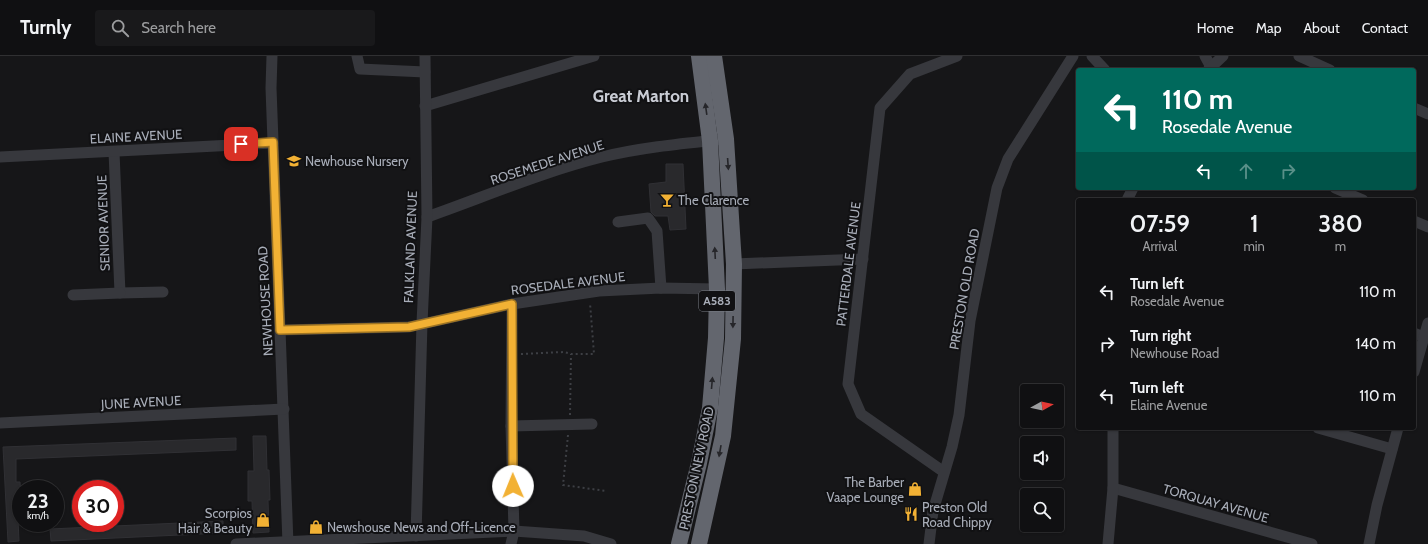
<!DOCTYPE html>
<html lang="en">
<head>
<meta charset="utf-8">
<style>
  :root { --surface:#101012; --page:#19191b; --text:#f1f3f6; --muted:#9c9d9f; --line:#303032 }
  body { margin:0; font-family:Cabin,sans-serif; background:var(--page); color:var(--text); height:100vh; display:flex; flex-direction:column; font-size:15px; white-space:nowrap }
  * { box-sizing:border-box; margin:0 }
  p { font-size:13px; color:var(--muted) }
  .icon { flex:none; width:22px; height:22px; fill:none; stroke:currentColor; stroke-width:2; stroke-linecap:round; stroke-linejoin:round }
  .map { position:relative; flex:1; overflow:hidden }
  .details { position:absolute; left:1076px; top:142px; width:340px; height:232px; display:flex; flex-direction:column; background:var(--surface); border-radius:4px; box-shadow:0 1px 3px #0004,0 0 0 1px var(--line) }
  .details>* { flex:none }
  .hud { position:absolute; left:1076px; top:12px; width:340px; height:122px; border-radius:4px; box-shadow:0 1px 3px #0004,0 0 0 1px var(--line); background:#00695c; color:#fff; overflow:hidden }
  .needle { width:26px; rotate:82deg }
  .buttons { position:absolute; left:1020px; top:328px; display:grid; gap:8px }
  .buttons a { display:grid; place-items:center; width:44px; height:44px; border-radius:4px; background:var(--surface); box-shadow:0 1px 3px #0004,0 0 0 1px var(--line); font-size:20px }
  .speed { position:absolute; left:12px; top:424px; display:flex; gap:8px; font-size:20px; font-weight:700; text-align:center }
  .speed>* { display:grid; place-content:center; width:52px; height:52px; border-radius:50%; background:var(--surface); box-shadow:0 1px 3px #0004,0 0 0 1px var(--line); line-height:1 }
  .speed small { font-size:10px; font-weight:400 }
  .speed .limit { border:6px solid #d22; background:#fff; color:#111 }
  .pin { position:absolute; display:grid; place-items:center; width:34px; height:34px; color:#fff; margin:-17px; border-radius:8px; box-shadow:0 2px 6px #0006 }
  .me { position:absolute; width:44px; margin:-22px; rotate:359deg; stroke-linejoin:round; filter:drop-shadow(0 0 3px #0008) }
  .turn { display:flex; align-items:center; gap:14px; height:84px; padding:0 20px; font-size:18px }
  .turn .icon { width:52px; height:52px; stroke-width:2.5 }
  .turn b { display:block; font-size:28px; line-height:34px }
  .lanes { display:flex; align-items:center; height:38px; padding:0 20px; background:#0003; justify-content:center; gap:20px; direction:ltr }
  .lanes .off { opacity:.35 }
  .eta { display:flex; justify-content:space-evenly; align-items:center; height:68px; text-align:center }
  .eta b { font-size:24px; font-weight:600; line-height:28px }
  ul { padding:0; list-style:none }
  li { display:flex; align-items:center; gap:12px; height:52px; padding:0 20px }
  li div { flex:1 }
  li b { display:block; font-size:15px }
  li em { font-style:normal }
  header { display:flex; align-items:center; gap:24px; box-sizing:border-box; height:56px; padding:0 20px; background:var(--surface); border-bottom:1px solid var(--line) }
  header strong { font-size:19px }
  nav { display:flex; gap:22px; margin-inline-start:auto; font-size:14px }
  .search { width:280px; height:36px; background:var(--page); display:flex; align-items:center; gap:10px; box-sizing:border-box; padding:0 14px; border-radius:4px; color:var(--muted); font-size:15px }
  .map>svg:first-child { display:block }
  .building { fill:#29292c; stroke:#303034 }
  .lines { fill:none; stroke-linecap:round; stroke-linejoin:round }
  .path { stroke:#3d3f44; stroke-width:2; stroke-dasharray:2 3; stroke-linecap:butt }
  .minor { stroke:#37383d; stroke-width:11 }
  .highway { stroke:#63666e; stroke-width:16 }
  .oneway { fill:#26262a }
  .route-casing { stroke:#9d7322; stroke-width:10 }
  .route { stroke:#f2b134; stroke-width:7 }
  .labels { text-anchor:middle; stroke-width:4; stroke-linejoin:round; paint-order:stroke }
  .shield { fill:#111113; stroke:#7b7e86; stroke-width:1 }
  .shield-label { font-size:12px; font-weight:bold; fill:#a8adb8 }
  .street-label { font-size:13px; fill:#a8adb8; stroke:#111113 }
  .poi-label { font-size:13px; fill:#a8adb8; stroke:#111113; text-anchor:start }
  .district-label { font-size:17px; font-weight:bold; fill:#c9ccd4; stroke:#111113 }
</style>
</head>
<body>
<header>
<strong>Turnly</strong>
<div class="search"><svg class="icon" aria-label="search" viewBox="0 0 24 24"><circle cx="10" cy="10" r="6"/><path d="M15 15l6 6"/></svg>Search here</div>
<nav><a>Home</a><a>Map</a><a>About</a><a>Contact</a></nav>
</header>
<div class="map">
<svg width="1428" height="488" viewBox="0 0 1428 488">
  <rect width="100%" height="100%" fill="#161618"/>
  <g class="building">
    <path d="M666 108H683L686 173 670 174 668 160H655L651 156 649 128 666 126Z"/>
    <path d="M253 380H266L267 414H269L270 444H268L269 476 253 477 252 445H248V415H254Z"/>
    <path d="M236 382V394L16 403V426H20L21 442 17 443 19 485 8 486 3 391Z"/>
    <path d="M223 465V477L51 485 50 473Z"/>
  </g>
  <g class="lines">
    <g class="path">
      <path d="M521 298 564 296 571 298H594L590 247"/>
      <path d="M570 359 571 298"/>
      <path d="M568 379 563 429 606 435"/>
    </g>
    <g class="minor">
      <path d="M272 0 271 32 288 488"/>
      <path d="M357 0 360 13 425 16"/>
      <path d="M1092 0 1105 14"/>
      <path d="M1205 0 1211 11"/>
      <path d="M1299 0 1330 14"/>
      <path d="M1208 14 1223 0"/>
      <path d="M425 50 594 0"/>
      <path d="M1414 52 1428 58"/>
      <path d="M114 96 120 237 163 236"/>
      <path d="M0 101 273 87"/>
      <path d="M1335 132 1363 144"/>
      <path d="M1127 144 1133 132"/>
      <path d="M427 161C484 141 542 116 602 101 639 92 678 88 716 84"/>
      <path d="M1414 165 1428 171"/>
      <path d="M618 166 648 162 657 175 661 232"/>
      <path d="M734 208 863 203"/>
      <path d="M73 239 120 237"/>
      <path d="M280 274 409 271 512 248 599 235 661 232 717 233"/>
      <path d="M1414 277 1424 281"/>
      <path d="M1414 316 1428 267"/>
      <path d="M0 367 284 353"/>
      <path d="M511 370 592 368"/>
      <path d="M1318 372 1392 393"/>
      <path d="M944 416 861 358 848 328 880 52 910 18 957 0"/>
      <path d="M1113 432 1312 488"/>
      <path d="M416 480 422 267 427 161 425 0"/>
      <path d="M236 488 514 475 584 480 611 488"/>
      <path d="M511 488 514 475 511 370 512 248"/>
      <path d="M929 488 933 455 952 391 959 359 970 265 997 132 1008 103 1073 0"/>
      <path d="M1108 488 1113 432V372"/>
      <path d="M1369 488 1377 449 1398 372"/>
    </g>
    <g class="highway">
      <path d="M679 488 699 407 710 352 716 282 717 233 710 85 699 0"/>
      <path d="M699 488 723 380 733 283 734 208 726 83 714 0"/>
    </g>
  </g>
  <defs><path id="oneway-solid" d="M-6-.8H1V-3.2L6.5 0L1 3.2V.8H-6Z"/></defs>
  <g class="oneway">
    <use href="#oneway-solid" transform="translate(706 53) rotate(-98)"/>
    <use href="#oneway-solid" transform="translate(728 108) rotate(86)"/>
    <use href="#oneway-solid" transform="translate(715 197) rotate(-93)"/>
    <use href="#oneway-solid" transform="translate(733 266) rotate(91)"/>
    <use href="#oneway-solid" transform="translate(712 327) rotate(-85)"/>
    <use href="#oneway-solid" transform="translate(720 395) rotate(100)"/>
  </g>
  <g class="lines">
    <defs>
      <path id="route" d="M241 88 273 86 280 274 409 271 512 248 513 430"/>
    </defs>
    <use href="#route" class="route-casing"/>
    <use href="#route" class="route"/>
  </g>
  <defs>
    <symbol id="school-bare" viewBox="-9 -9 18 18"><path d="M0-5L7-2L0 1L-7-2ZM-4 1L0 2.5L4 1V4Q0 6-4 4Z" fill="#f2b134" stroke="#111113" stroke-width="2.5" paint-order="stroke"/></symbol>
    <symbol id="bar-bare" viewBox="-9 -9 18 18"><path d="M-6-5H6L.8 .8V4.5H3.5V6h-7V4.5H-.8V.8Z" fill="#f2b134" stroke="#111113" stroke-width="2.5" paint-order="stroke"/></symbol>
    <symbol id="shop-bare" viewBox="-9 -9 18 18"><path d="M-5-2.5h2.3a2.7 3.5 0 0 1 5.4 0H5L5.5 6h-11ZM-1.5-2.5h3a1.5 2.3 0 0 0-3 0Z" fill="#f2b134" stroke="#111113" stroke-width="2.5" paint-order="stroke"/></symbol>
    <symbol id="restaurant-bare" viewBox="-9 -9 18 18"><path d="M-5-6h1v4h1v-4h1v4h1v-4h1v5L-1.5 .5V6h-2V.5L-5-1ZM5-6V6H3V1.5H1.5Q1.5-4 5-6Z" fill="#f2b134" stroke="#111113" stroke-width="2.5" paint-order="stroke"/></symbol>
  </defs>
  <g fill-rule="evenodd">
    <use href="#school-bare" x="284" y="95" width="20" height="20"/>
    <use href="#bar-bare" x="657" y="134" width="20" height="20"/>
    <use href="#shop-bare" x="905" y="423" width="20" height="20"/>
    <use href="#restaurant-bare" x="901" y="448" width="20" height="20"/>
    <use href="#shop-bare" x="253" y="454" width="20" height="20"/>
    <use href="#shop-bare" x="306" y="461" width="20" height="20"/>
  </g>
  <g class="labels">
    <rect class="shield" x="699" y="235" width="36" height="20" rx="3"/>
    <g class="shield-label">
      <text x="717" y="249">A583</text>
    </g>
    <g class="street-label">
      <text transform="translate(136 80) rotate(-3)" y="5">ELAINE AVENUE</text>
      <text transform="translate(547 106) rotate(-18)" y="5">ROSEMEDE AVENUE</text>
      <text transform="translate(103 167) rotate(-92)" y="5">SENIOR AVENUE</text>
      <text transform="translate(410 191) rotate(-88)" y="5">FALKLAND AVENUE</text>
      <text transform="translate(848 208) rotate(-83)" y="5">PATTERDALE AVENUE</text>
      <text transform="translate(568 227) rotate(-7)" y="5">ROSEDALE AVENUE</text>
      <text transform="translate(964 233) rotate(-80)" y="5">PRESTON OLD ROAD</text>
      <text transform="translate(265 245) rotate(-93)" y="5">NEWHOUSE ROAD</text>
      <text transform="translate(141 346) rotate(-3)" y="5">JUNE AVENUE</text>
      <text transform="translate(696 412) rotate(-78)" y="5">PRESTON NEW ROAD</text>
      <text transform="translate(1216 447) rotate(16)" y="5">TORQUAY AVENUE</text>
    </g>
    <g class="poi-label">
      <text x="305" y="110">Newhouse Nursery</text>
      <text x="678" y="149">The Clarence</text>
      <text x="904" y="431" text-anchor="end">The Barber<tspan x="904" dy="15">Vaape Lounge</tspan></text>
      <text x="922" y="456">Preston Old<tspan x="922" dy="15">Road Chippy</tspan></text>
      <text x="252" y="462" text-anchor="end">Scorpios<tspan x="252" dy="15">Hair &amp; Beauty</tspan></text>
      <text x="327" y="476">Newshouse News and Off-Licence</text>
    </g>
    <g class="district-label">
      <text x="641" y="46">Great Marton</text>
    </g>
  </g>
</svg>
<div class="buttons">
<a><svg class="needle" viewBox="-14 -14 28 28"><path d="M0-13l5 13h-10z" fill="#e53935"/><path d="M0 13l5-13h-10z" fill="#9c9d9f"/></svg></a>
<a><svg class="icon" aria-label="sound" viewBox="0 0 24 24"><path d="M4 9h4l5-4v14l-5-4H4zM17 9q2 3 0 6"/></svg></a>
<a><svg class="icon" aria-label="search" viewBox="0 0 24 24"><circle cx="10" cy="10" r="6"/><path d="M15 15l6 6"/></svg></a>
</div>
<div class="speed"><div>23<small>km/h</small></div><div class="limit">30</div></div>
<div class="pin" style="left:241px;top:88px;background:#d93025"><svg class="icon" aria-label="arrive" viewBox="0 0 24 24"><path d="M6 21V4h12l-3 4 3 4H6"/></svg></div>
<svg class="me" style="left:513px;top:430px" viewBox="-20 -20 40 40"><circle r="19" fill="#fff"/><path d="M0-13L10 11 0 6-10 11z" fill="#f2b134"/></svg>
<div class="hud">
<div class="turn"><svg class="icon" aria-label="left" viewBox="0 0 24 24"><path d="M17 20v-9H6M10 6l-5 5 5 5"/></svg><div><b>110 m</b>Rosedale Avenue</div></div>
<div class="lanes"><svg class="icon" aria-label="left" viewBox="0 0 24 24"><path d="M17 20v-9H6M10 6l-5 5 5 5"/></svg><svg class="icon off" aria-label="ahead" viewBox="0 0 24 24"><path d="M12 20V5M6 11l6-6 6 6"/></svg><svg class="icon off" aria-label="right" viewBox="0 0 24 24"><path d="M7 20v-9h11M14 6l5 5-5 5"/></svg></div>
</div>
<section class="details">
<div class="eta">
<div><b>07:59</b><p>Arrival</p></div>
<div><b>1</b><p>min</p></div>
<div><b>380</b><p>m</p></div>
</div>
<ul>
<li><svg class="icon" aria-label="left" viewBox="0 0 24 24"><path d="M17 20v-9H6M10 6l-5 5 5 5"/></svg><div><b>Turn left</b><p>Rosedale Avenue</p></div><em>110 m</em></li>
<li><svg class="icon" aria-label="right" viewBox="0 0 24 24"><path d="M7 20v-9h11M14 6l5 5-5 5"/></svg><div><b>Turn right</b><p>Newhouse Road</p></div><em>140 m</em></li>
<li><svg class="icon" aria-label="left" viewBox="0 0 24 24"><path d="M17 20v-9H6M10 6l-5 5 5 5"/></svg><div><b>Turn left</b><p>Elaine Avenue</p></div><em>110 m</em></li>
</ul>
</section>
</div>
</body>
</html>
